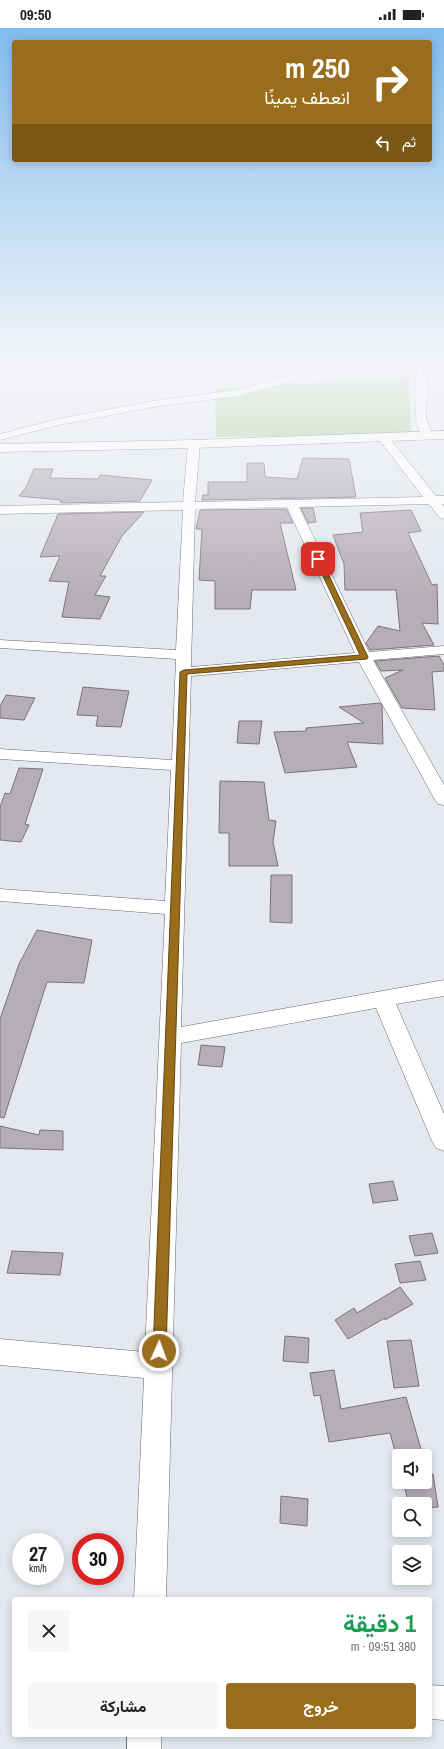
<!DOCTYPE html>
<html lang="ar">
<head>
<meta charset="utf-8">
<style>
  :root { --surface:#fff; --page:#f6f6f6; --text:#202124; --muted:#757577; --accent:#996d1b }
  body { margin:0; font-family:"Archivo Narrow",Vazirmatn,sans-serif; background:var(--page); color:var(--text); direction:rtl; height:100vh; display:flex; flex-direction:column; font-size:15px; white-space:nowrap }
  * { box-sizing:border-box; margin:0 }
  p { font-size:13px; color:var(--muted) }
  .icon { flex:none; width:22px; height:22px; fill:none; stroke:currentColor; stroke-width:2; stroke-linecap:round; stroke-linejoin:round }
  .map { position:relative; flex:1; overflow:hidden; direction:ltr }
  .sheet { position:absolute; left:12px; top:1569px; width:420px; height:140px; display:flex; flex-direction:column; background:var(--surface); border-radius:4px; box-shadow:0 2px 10px #0003; direction:rtl }
  .sheet>* { flex:none }
  .banner { position:absolute; left:12px; top:12px; width:420px; height:122px; border-radius:4px; box-shadow:0 2px 10px #0003; direction:rtl; background:#996d1b; color:#fff; overflow:hidden }
  .tools { position:absolute; left:392px; top:1421px; display:grid; gap:8px }
  .tools a { display:grid; place-items:center; width:40px; height:40px; border-radius:4px; background:var(--surface); box-shadow:0 2px 10px #0003; font-size:20px }
  .speed { position:absolute; left:12px; top:1505px; display:flex; gap:8px; font-size:20px; font-weight:700; text-align:center }
  .speed>* { display:grid; place-content:center; width:52px; height:52px; border-radius:50%; background:var(--surface); box-shadow:0 2px 10px #0003; line-height:1 }
  .speed small { font-size:10px; font-weight:400 }
  .speed .limit { border:6px solid #d22; background:#fff; color:#111 }
  .pin { position:absolute; display:grid; place-items:center; width:34px; height:34px; color:#fff; margin:-17px; border-radius:8px; box-shadow:0 2px 6px #0006 }
  .me { position:absolute; width:44px; margin:-22px; rotate:2deg; stroke-linejoin:round; filter:drop-shadow(0 0 3px #0008) }
  .turn { display:flex; align-items:center; gap:14px; height:84px; padding:0 16px; font-size:18px }
  .turn .icon { width:52px; height:52px; stroke-width:2.5 }
  .turn b { display:block; font-size:28px; line-height:34px }
  .then { display:flex; align-items:center; height:38px; padding:0 16px; background:#0003; gap:8px; font-size:15px }
  .round { display:grid; place-items:center; flex:none; width:42px; height:42px; border-radius:4px; background:var(--page) }
  .summary { display:flex; align-items:center; justify-content:space-between; height:68px; padding:0 16px }
  h1 { font-size:24px; font-weight:700; line-height:30px; color:#1e9e55 }
  .primary-button { display:flex; gap:8px; margin-top:auto; padding:8px 16px }
  .primary-button a { flex:1; height:46px; border-radius:4px; background:var(--accent); color:#fff; font-size:16px; font-weight:700; line-height:46px; text-align:center }
  .primary-button a+a { background:var(--page); color:var(--text) }
  .status { display:flex; justify-content:space-between; align-items:center; height:28px; padding:0 20px; background:var(--surface); direction:ltr }
  .status svg { height:11px; fill:currentColor }
  .map>svg:first-child { display:block }
  .green { fill:#b1c796 }
  .building { fill:#b5aeb4; stroke:#7a7479 }
  .lines { fill:none; stroke-linecap:round; stroke-linejoin:round }
  .minor-casing { stroke:#64676d; stroke-width:1 }
  .secondary-casing { stroke:#64676d; stroke-width:1 }
  .minor { fill:#fff; fill-rule:evenodd }
  .secondary { fill:#fff; fill-rule:evenodd }
  .route { fill:#996d1b; stroke:#634712 }
</style>
</head>
<body>
<div class="status"><b>09:50</b><svg viewBox="0 0 49 12"><path d="M0 12V9h3v3zM5 12V6h3v6zM10 12V3h3v9zM15 12V0h3v12zM26 1h20v11H26zM47 4h2v5h-2z"/></svg></div>
<div class="map">
<svg width="444" height="1721" viewBox="0 0 444 1721">
  <rect width="100%" height="100%" fill="#e5e8ef"/>
  <path class="green" d="M409 349 411 407 216 409 215 361Z"/>
  <g class="building">
    <path d="M303 430 349 431 356 469 202 472 203 467H208V454H247V435H264L265 449 297 451Z"/>
    <path d="M34 441H53L50 450 98 451 100 447 152 452 140 473 63 475 60 474 61 472 19 468 26 459Z"/>
    <path d="M301 480H313L316 494 308 495Z"/>
    <path d="M286 481 293 495H280L296 562H252L250 581H215V553L199 552 202 501H196L200 482Z"/>
    <path d="M411 482 421 503 408 505 432 557 437 556 438 596 422 595 434 617 370 622 366 615 378 598 400 603 396 562H345L344 536 333 507 363 504 360 485Z"/>
    <path d="M144 484 122 508 100 548H106L95 567 110 569 100 591 62 589 69 554 49 553 60 528 40 529 58 486Z"/>
    <path d="M439 628 444 637V643L432 644 435 682 402 680 385 650 403 642 381 643 375 633Z"/>
    <path d="M83 659 129 663 121 699 96 698 98 688 77 687Z"/>
    <path d="M6 667 35 670 24 692 0 690V678Z"/>
    <path d="M380 675 382 678 383 716 347 714 357 739 285 745 274 704 306 703V700L364 695 339 679Z"/>
    <path d="M239 693H262L259 716 237 715Z"/>
    <path d="M19 740 43 741 25 796 29 797 21 814 0 812V779L5 765 10 766Z"/>
    <path d="M220 753 264 754 269 792 276 793 273 814 278 838H229V805H219Z"/>
    <path d="M271 847H292V895L270 894Z"/>
    <path d="M37 902 92 912 84 955 47 954 4 1090 0 1089V991L19 936Z"/>
    <path d="M201 1017 225 1019 222 1039 198 1037Z"/>
    <path d="M0 1098 39 1107 40 1102 63 1103V1122L0 1120Z"/>
    <path d="M393 1153 398 1172 373 1175 369 1156Z"/>
    <path d="M432 1205 438 1225 415 1228 409 1208Z"/>
    <path d="M12 1223 63 1225 60 1247 7 1245Z"/>
    <path d="M420 1233 426 1252 400 1255 395 1236Z"/>
    <path d="M400 1259 413 1276 385 1292V1290L348 1311 335 1292 354 1280 357 1285Z"/>
    <path d="M285 1308 309 1310 308 1335 283 1333Z"/>
    <path d="M411 1312 419 1358 394 1360 387 1313Z"/>
    <path d="M334 1342 341 1381 406 1369 423 1428H399V1438L390 1405 329 1414 320 1367 314 1368 310 1345Z"/>
    <path d="M425 1434 429 1447 433 1446 438 1479 425 1480V1476H409L403 1454H425Z"/>
    <path d="M281 1468 308 1471 307 1498 280 1495Z"/>
  </g>
  <g class="lines">
    <defs>
      <g id="minor">
        <path d="M330 329H341L322 344 239 368 153 379 59 397 0 412V406L58 391 153 373 238 362 314 340Z"/>
        <path d="M418 329H428V331H444V337H428L426 391 433 407 427 410C409 406 417 344 418 329Z"/>
        <path d="M383 406 387 407 436 468H444V476H442L444 479V491L440 490 429 476 299 479 369 624 444 618V626L373 632 444 757V777L438 776 435 772 359 634 191 648 181 999 444 952V968L396 976 444 1086V1123L436 1120 432 1113 376 980 181 1015 166 1571H134L144 1350 0 1337V1311L145 1324 165 886 0 873V861L165 873 171 742 0 731V721L172 732 176 631 0 620V612L176 622 183 482 0 486V478L183 474 188 416 194 413 200 416 195 474 423 469 377 409ZM287 479 355 625 191 639 195 481Z"/>
        <path d="M430 1657 444 1658V1692L430 1691Z"/>
        <rect x="127" y="1707" width="34" height="14"/>
      </g>
      <path id="secondary" d="M444 403V411L194 420 0 424V416L194 412Z"/>
    </defs>
    <use href="#minor" class="minor-casing"/>
    <use href="#secondary" class="secondary-casing"/>
    <use href="#minor" class="minor"/>
    <use href="#secondary" class="secondary"/>
  </g>
  <linearGradient id="sky" x2="0" y2="1"><stop stop-color="#80bcec"/><stop offset="0.58" stop-color="#f3f5f8"/><stop offset="1" stop-color="#f3f5f8" stop-opacity="0"/></linearGradient>
  <rect width="444" height="570" fill="url(#sky)"/>
  <path class="route" d="M318 529 321 531 368 629 367 631 187 646 166 1323 164 1327 159 1329 155 1327 153 1323 180 644 184 642 360 627 315 531Z"/>
</svg>
<div class="tools">
<a><svg class="icon" aria-label="sound" viewBox="0 0 24 24"><path d="M4 9h4l5-4v14l-5-4H4zM17 9q2 3 0 6"/></svg></a>
<a><svg class="icon" aria-label="search" viewBox="0 0 24 24"><circle cx="10" cy="10" r="6"/><path d="M15 15l6 6"/></svg></a>
<a><svg class="icon" aria-label="layers" viewBox="0 0 24 24"><path d="M12 4l9 5-9 5-9-5zM3 14l9 5 9-5"/></svg></a>
</div>
<div class="speed"><div>27<small>km/h</small></div><div class="limit">30</div></div>
<div class="pin" style="left:318px;top:531px;background:#d93025"><svg class="icon" aria-label="arrive" viewBox="0 0 24 24"><path d="M6 21V4h12l-3 4 3 4H6"/></svg></div>
<svg class="me" style="left:159px;top:1323px" viewBox="-20 -20 40 40"><circle r="17" fill="#996d1b" stroke="#fff" stroke-width="3"/><path d="M0-11L8 9 0 5-8 9z" fill="#fff"/></svg>
<div class="banner">
<div class="turn"><svg class="icon" aria-label="right" viewBox="0 0 24 24"><path d="M7 20v-9h11M14 6l5 5-5 5"/></svg><div><b>250 m</b>انعطف يمينًا</div></div>
<div class="then">ثم<svg class="icon" aria-label="left" viewBox="0 0 24 24"><path d="M17 20v-9H6M10 6l-5 5 5 5"/></svg></div>
</div>
<section class="sheet">
<div class="summary"><div><h1>1 دقيقة</h1><p>380 m · 09:51</p></div><a class="round"><svg class="icon" aria-label="close" viewBox="0 0 24 24"><path d="M6 6l12 12M18 6L6 18"/></svg></a></div>
<div class="primary-button"><a>خروج</a><a>مشاركة</a></div>
</section>
</div>
</body>
</html>
